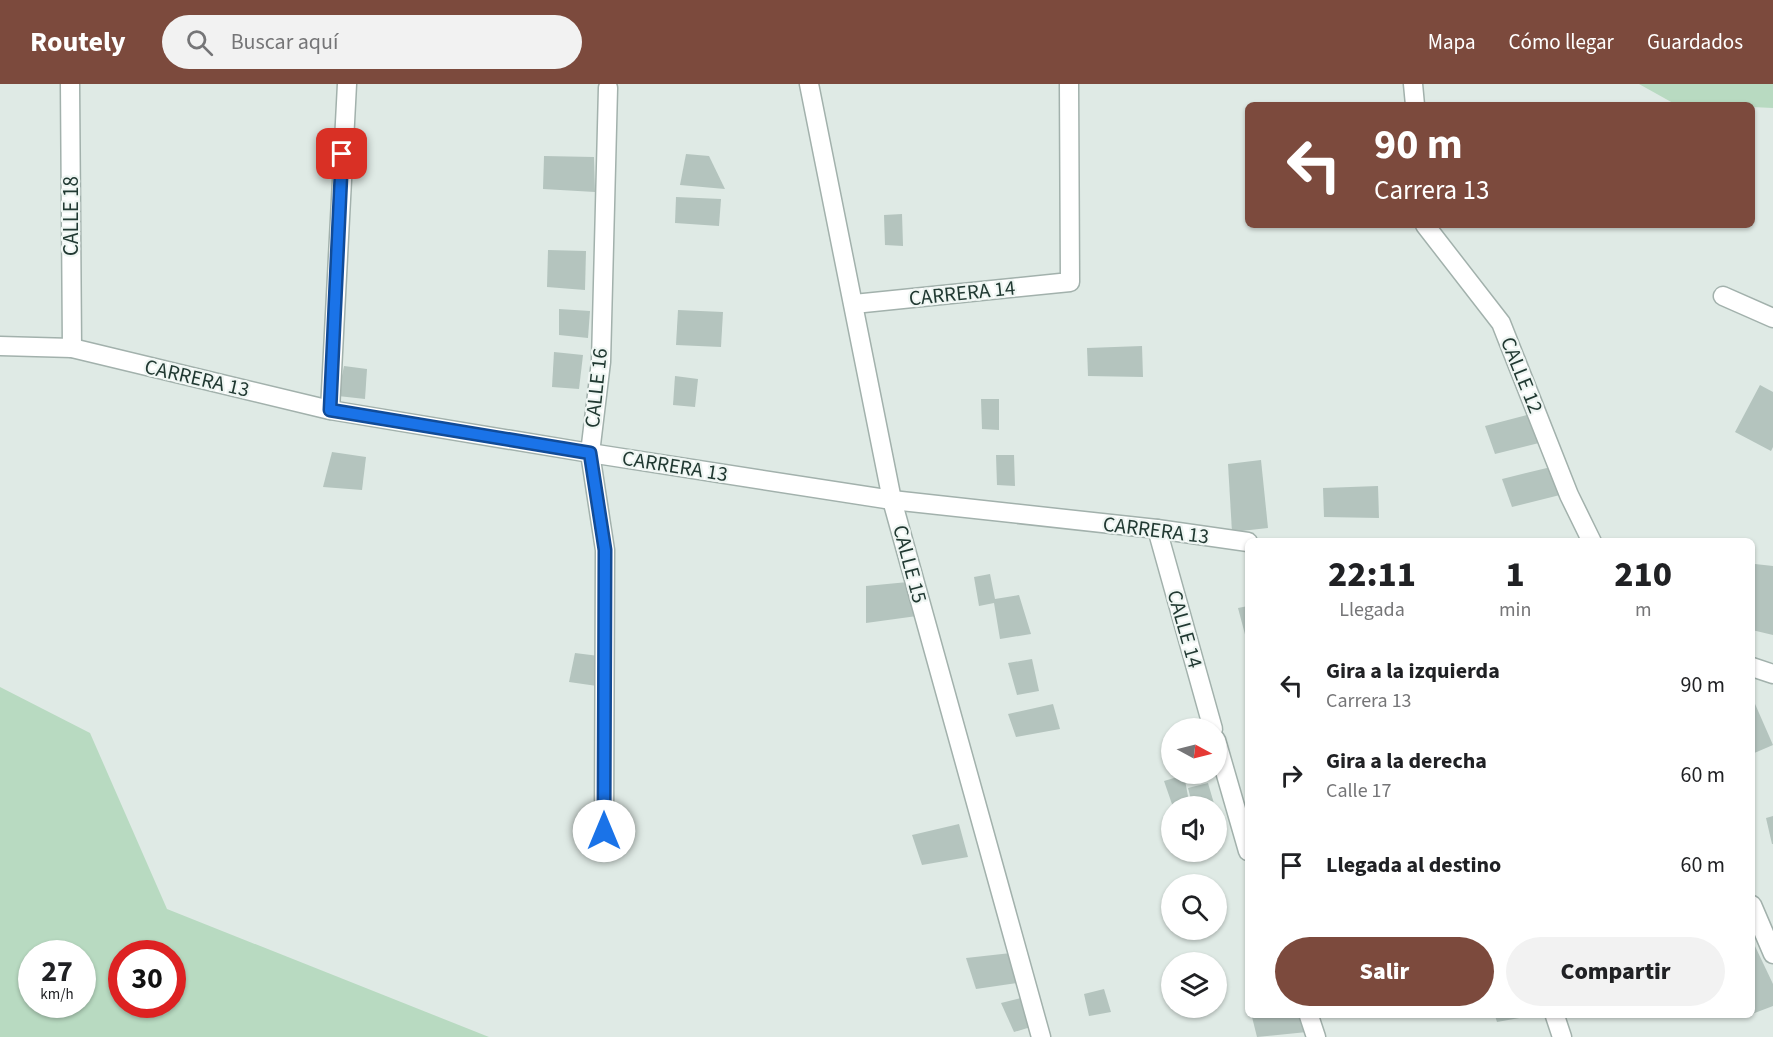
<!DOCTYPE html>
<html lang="es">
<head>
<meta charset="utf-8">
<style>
  :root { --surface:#fff; --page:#f2f2f2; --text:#202124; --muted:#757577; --accent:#7c4a3d }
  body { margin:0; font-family:"Source Sans 3",sans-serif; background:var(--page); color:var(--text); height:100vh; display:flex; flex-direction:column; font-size:22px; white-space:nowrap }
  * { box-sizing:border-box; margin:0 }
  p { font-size:20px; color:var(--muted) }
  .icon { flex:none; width:33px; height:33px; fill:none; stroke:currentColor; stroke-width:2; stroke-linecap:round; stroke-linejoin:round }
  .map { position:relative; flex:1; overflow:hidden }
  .details { position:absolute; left:1245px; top:454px; width:510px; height:480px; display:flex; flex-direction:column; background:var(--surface); border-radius:9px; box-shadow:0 2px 4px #0004 }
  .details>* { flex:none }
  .banner { position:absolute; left:1245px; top:18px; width:510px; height:126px; border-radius:9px; box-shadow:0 2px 4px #0004; background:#7c4a3d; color:#fff; overflow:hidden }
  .needle { width:39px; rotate:97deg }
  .controls { position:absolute; left:1161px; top:634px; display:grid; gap:12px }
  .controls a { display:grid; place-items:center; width:66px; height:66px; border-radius:50%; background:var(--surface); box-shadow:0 2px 4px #0004; font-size:30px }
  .speed { position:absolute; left:18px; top:856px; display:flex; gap:12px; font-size:30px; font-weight:700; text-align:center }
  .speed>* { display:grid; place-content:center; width:78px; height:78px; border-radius:50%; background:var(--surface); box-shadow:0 2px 4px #0004; line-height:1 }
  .speed small { font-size:15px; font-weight:400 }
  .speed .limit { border:9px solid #d22; background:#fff; color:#111 }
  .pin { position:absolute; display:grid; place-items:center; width:51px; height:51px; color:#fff; margin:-26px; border-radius:12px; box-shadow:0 3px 9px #0006 }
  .me { position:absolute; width:66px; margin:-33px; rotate:0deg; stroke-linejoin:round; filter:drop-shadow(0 0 4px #0008) }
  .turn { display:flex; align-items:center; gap:21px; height:126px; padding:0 30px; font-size:27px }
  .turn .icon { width:78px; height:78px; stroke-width:2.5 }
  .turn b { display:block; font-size:42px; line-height:51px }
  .eta { display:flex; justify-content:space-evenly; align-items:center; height:102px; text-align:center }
  .eta b { font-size:36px; font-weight:800; line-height:42px }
  .button { display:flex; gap:12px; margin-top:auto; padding:12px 30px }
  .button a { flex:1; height:69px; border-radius:36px; background:var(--accent); color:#fff; font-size:24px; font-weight:800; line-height:69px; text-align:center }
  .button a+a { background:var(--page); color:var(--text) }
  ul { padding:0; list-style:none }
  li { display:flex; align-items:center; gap:18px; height:90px; padding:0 30px }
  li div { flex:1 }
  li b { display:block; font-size:22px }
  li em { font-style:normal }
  header { display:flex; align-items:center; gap:36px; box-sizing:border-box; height:84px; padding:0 30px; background:var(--accent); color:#fff }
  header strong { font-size:28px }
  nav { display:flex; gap:33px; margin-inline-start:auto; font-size:21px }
  .search { width:420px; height:54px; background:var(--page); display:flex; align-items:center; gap:15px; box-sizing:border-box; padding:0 21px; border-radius:33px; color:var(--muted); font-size:22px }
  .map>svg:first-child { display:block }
  .green { fill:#b8dac1; fill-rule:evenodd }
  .building { fill:#b4c4be }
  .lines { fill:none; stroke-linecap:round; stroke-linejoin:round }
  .minor-casing { stroke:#a2b1ac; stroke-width:21 }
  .minor { stroke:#fff; stroke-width:18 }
  .route-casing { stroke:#114b97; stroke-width:15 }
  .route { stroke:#1a73e8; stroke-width:10 }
  .labels { text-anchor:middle; stroke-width:4.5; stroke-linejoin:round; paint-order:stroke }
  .street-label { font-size:21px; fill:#213932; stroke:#eff6f3 }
</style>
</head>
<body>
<header>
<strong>Routely</strong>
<div class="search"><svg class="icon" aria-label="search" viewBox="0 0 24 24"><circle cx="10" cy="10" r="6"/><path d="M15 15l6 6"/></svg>Buscar aquí</div>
<nav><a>Mapa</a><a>Cómo llegar</a><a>Guardados</a></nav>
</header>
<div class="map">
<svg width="1773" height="953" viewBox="0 0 1773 953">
  <rect width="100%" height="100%" fill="#dfeae5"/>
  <g class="green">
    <path d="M1639 0H1773V24L1752 23V21L1673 19Z"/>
    <path d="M0 603 90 649 167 825 489 953H0ZM32 870H82V921H32ZM122 870H172V921H122Z"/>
  </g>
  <g class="building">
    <path d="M686 70 709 72 725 105 680 101Z"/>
    <path d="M544 72 594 73 595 108 543 105Z"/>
    <path d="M676 113 721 115 719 142 675 139Z"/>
    <path d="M902 130 903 162 885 161 884 131Z"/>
    <path d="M548 166 586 167 585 206 547 203Z"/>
    <path d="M559 225 590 227 588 254 559 251Z"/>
    <path d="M678 226 723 228 721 263 676 261Z"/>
    <path d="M1142 262 1143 293 1088 292 1087 264Z"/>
    <path d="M554 268 583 271 579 305 552 303Z"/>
    <path d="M344 282 367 285 365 315 338 312Z"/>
    <path d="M675 292 698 295 695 323 673 321Z"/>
    <path d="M1760 301 1773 308V363L1771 367 1735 348Z"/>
    <path d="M981 315H999V346L982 345Z"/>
    <path d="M1535 329 1543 358 1495 370 1485 342Z"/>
    <path d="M332 368 366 373 362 406 323 403Z"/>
    <path d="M996 371H1014L1015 402 997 401Z"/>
    <path d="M1261 376 1268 444 1232 448 1228 380Z"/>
    <path d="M1551 383 1560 411 1512 423 1502 395Z"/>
    <path d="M1378 402 1379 434 1324 433 1323 404Z"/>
    <path d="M1755 480 1773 482V551L1752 546V498Z"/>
    <path d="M990 490 995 515 1019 511 1031 550 1000 555 994 519 979 522 974 493Z"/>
    <path d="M908 498 917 532 866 539V502Z"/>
    <path d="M1248 522V558H1247L1238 524Z"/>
    <path d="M575 569 599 572 597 602 569 598Z"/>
    <path d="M1032 575 1039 607 1017 611 1008 579Z"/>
    <path d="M1752 613 1773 661 1752 670Z"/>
    <path d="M1053 620 1060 645 1016 653 1008 630Z"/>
    <path d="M1184 691 1190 723H1173L1164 697Z"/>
    <path d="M1208 699 1215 723H1193L1188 704Z"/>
    <path d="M1773 732V760H1772L1766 734Z"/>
    <path d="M959 740 968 773 922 781 912 751Z"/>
    <path d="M1754 860 1773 900V922L1752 930V861Z"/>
    <path d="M1011 869 1017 899 976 905 966 874Z"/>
    <path d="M1104 905 1111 928 1089 932 1084 910Z"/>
    <path d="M1021 914 1031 943 1014 948 1001 919Z"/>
    <path d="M1261 932H1302L1307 948 1257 953 1252 933Z"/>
    <path d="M1495 932H1525V933L1497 938Z"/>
  </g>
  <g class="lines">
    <defs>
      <g id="minor">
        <path d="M70 0 72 264"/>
        <path d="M809 0 892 416 1041 953"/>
        <path d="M1413 0 1415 21"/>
        <path d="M1425 141 1501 239 1569 411 1592 458"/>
        <path d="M1723 212 1773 234"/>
        <path d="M854 220 1070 198 1069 0"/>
        <path d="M0 262 72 264 330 326 590 369 892 416 1157 445 1248 458"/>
        <path d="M330 326 347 0"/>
        <path d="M1157 445 1213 645"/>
        <path d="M1752 583 1773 590"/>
        <path d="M1216 656 1248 767"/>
        <path d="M604 747 605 466 590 369 601 278 608 4"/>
        <path d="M1752 821 1773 870"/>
        <path d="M1309 932 1316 953"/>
        <path d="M1555 932 1562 953"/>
      </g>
    </defs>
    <use href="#minor" class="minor-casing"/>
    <use href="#minor" class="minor"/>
  </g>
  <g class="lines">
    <defs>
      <path id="route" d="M342 70 330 326 590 369 605 466 604 747"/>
    </defs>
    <use href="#route" class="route-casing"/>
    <use href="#route" class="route"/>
  </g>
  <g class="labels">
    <g class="street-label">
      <text transform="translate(71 132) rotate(-90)" y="7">CALLE 18</text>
      <text transform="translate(962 209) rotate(-6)" y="7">CARRERA 14</text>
      <text transform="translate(1522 291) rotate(68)" y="7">CALLE 12</text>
      <text transform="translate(197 294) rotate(13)" y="7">CARRERA 13</text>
      <text transform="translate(596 304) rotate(-84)" y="7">CALLE 16</text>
      <text transform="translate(675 382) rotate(9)" y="7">CARRERA 13</text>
      <text transform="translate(1156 446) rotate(7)" y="7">CARRERA 13</text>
      <text transform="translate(910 480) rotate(75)" y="7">CALLE 15</text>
      <text transform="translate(1185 545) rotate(74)" y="7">CALLE 14</text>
    </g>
  </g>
</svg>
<div class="controls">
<a><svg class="needle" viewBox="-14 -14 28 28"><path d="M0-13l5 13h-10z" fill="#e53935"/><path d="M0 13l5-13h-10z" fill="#757577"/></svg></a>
<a><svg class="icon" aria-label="sound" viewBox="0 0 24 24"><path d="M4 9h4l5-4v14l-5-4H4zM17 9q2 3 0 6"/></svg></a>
<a><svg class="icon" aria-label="search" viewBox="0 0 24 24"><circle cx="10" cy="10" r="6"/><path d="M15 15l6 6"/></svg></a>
<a><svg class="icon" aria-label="layers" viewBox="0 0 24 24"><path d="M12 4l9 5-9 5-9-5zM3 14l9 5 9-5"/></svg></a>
</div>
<div class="speed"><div>27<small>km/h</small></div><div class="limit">30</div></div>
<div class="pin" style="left:342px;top:70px;background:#d93025"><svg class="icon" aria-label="arrive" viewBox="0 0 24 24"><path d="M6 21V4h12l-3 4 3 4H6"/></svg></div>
<svg class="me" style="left:604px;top:747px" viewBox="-20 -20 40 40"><circle r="19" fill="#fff"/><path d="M0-13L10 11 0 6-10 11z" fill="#1a73e8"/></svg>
<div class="banner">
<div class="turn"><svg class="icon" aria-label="left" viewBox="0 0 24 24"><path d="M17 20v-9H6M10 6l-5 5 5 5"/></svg><div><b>90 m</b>Carrera 13</div></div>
</div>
<section class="details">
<div class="eta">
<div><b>22:11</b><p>Llegada</p></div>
<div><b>1</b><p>min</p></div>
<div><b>210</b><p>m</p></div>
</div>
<ul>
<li><svg class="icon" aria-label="left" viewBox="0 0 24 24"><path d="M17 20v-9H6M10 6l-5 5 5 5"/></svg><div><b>Gira a la izquierda</b><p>Carrera 13</p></div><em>90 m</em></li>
<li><svg class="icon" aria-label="right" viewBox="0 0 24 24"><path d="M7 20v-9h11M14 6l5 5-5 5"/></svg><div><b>Gira a la derecha</b><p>Calle 17</p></div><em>60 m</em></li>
<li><svg class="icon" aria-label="arrive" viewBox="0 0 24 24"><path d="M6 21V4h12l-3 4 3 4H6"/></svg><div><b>Llegada al destino</b></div><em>60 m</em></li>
</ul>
<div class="button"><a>Salir</a><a>Compartir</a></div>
</section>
</div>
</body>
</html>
